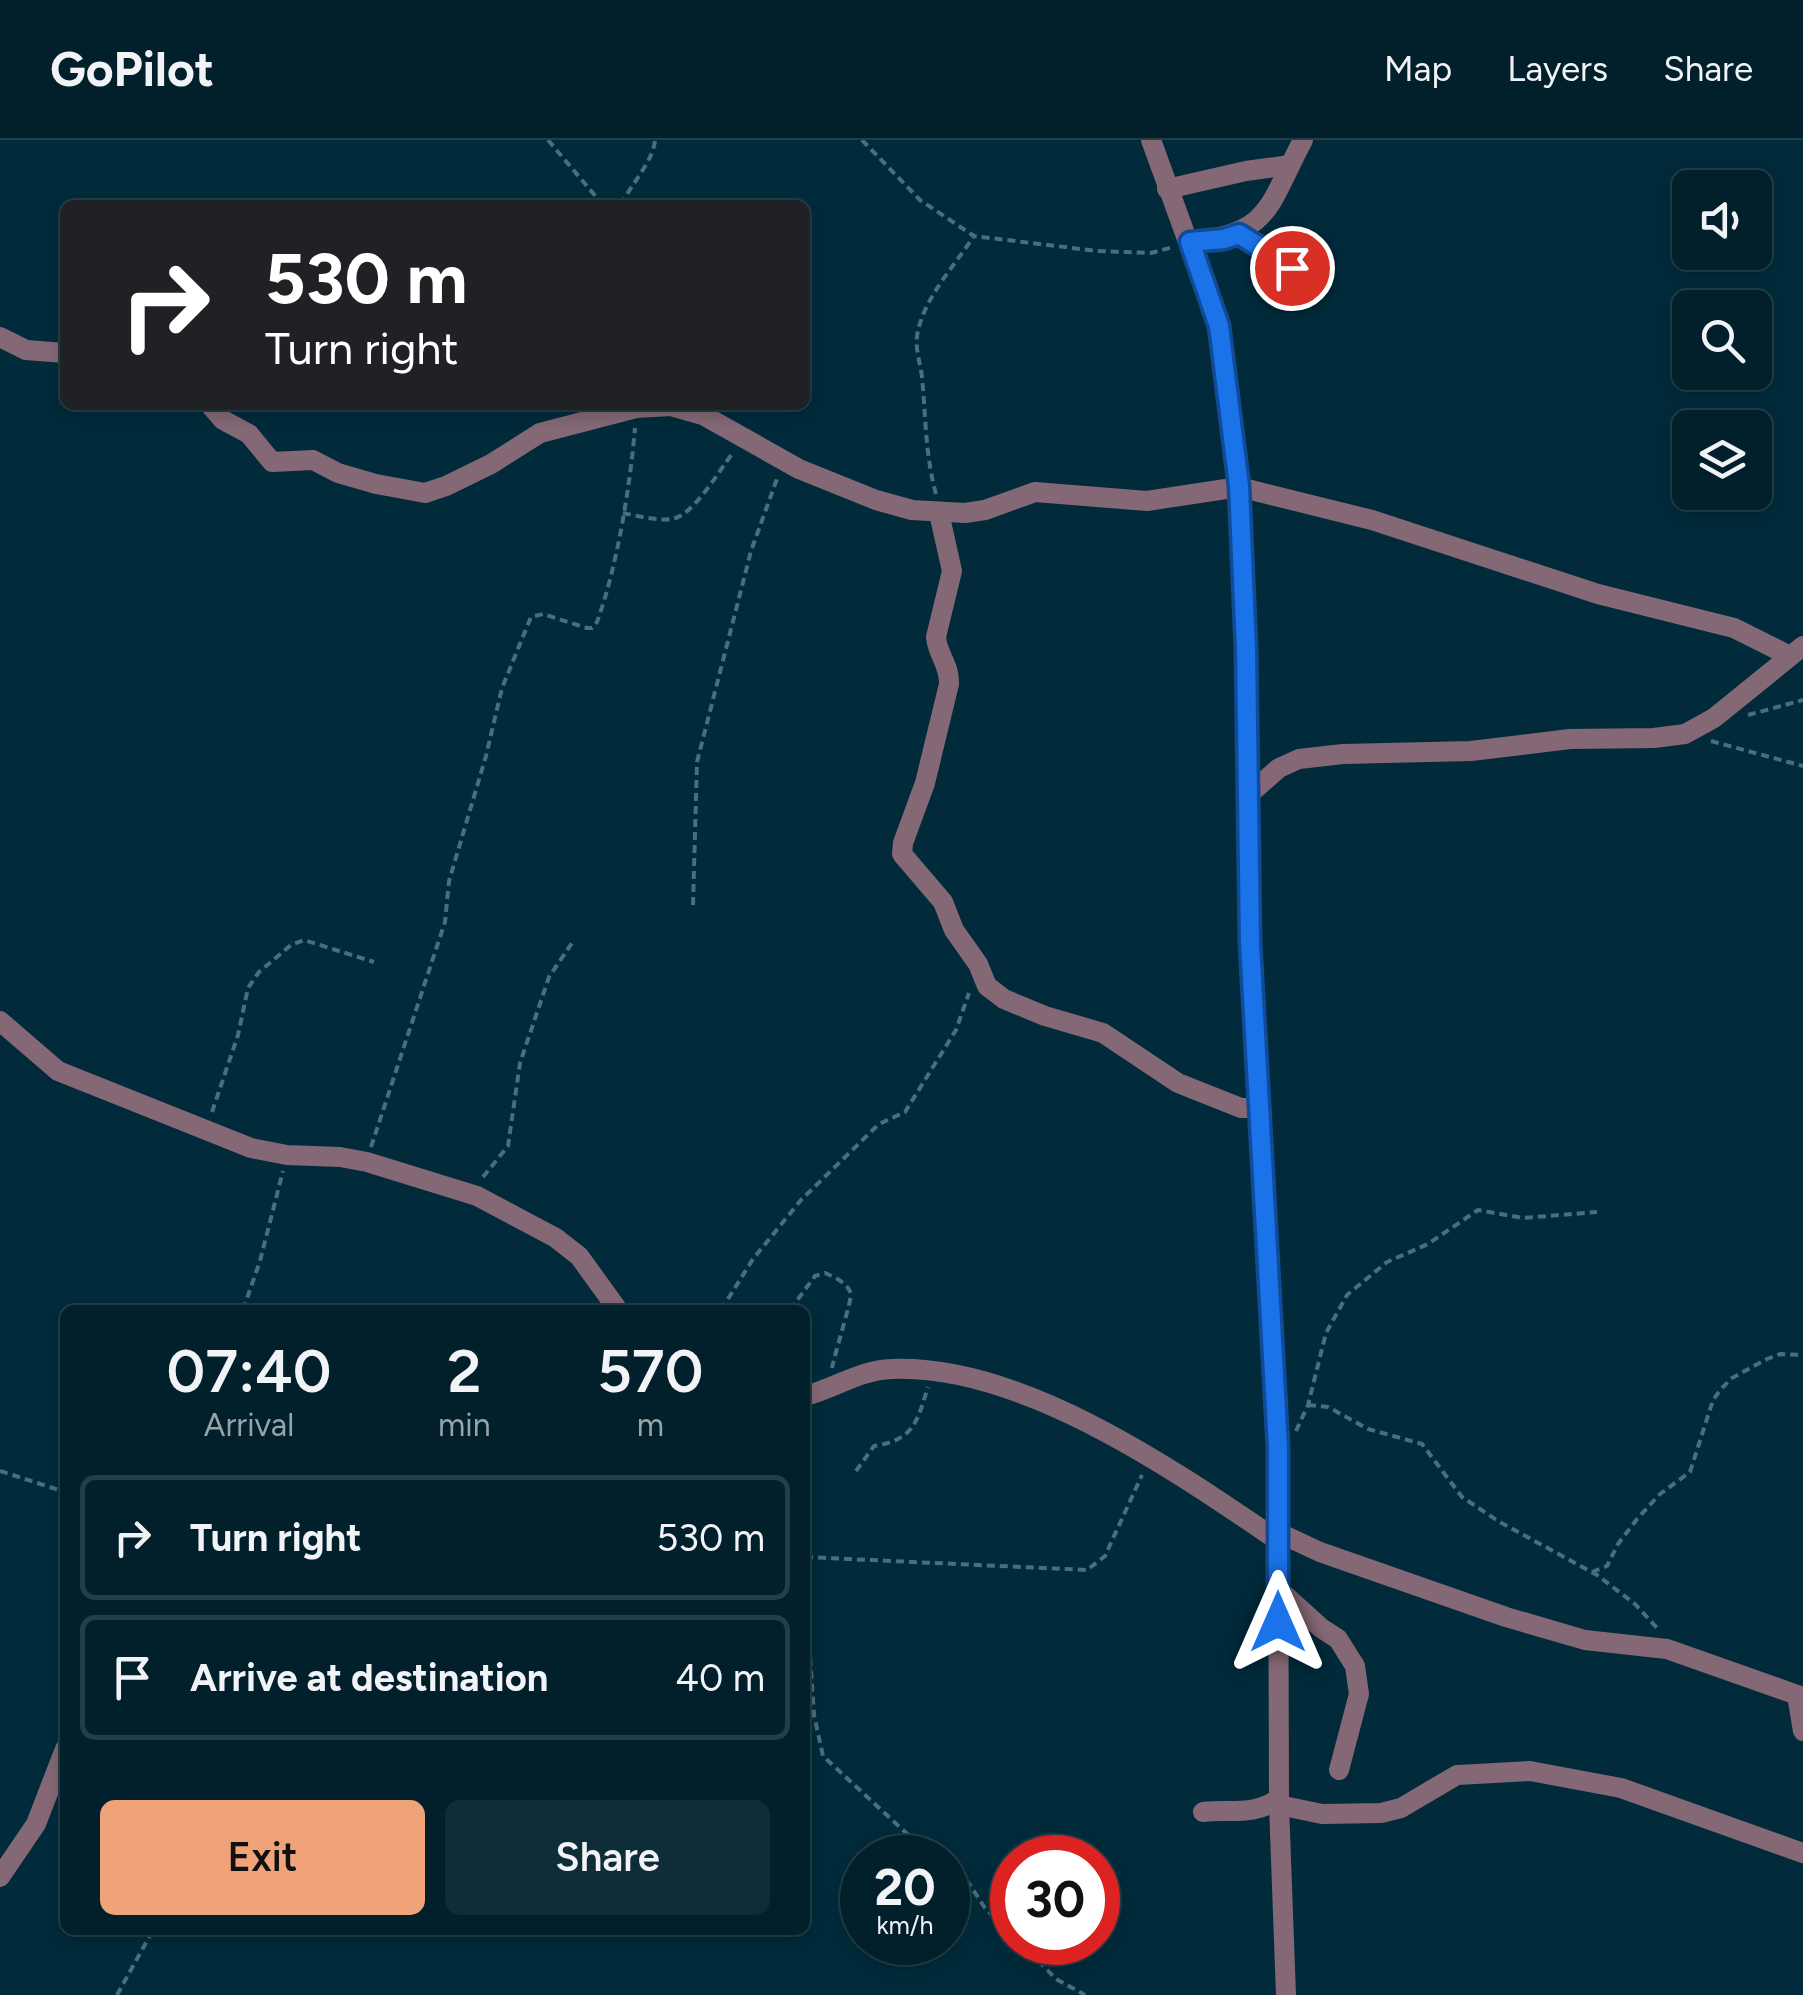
<!DOCTYPE html>
<html lang="en">
<head>
<meta charset="utf-8">
<style>
  :root { --surface:#01202c; --page:#0f2d38; --text:#f1f3f6; --muted:#96a3a9; --line:#233e48; --accent:#f0a278 }
  body { margin:0; font-family:Figtree,sans-serif; background:var(--page); color:var(--text); height:100vh; display:flex; flex-direction:column; font-size:38px; white-space:nowrap }
  * { box-sizing:border-box; margin:0 }
  p { font-size:32px; color:var(--muted) }
  .icon { flex:none; width:55px; height:55px; fill:none; stroke:currentColor; stroke-width:2; stroke-linecap:round; stroke-linejoin:round }
  .map { position:relative; flex:1; overflow:hidden }
  .sheet { position:absolute; left:60px; top:1165px; width:750px; height:630px; display:flex; flex-direction:column; background:var(--surface); border-radius:15px; box-shadow:0 5px 15px #0003,0 0 0 2px var(--line) }
  .sheet>* { flex:none }
  .guide { position:absolute; left:60px; top:60px; width:750px; height:210px; border-radius:15px; box-shadow:0 5px 15px #0003,0 0 0 2px var(--line); background:#202124; color:#fff; overflow:hidden }
  .buttons { position:absolute; left:1672px; top:30px; display:grid; gap:20px }
  .buttons a { display:grid; place-items:center; width:100px; height:100px; border-radius:15px; background:var(--surface); box-shadow:0 5px 15px #0003,0 0 0 2px var(--line); font-size:50px }
  .speed { position:absolute; left:840px; top:1695px; display:flex; gap:20px; font-size:50px; font-weight:700; text-align:center }
  .speed>* { display:grid; place-content:center; width:130px; height:130px; border-radius:50%; background:var(--surface); box-shadow:0 5px 15px #0003,0 0 0 2px var(--line); line-height:1 }
  .speed small { font-size:25px; font-weight:400 }
  .speed .limit { border:15px solid #d22; background:#fff; color:#111 }
  .pin { position:absolute; display:grid; place-items:center; width:85px; height:85px; color:#fff; margin:-42px; border:5px solid #fff; border-radius:50%; box-shadow:0 2px 10px #0007 }
  .me { position:absolute; width:110px; margin:-55px; rotate:0deg; stroke-linejoin:round; filter:drop-shadow(0 0 8px #0008) }
  .turn { display:flex; align-items:center; gap:35px; height:210px; padding:0 40px; font-size:45px }
  .turn .icon { width:130px; height:130px; stroke-width:2.5 }
  .turn b { display:block; font-size:70px; line-height:85px }
  .eta { display:flex; justify-content:space-evenly; align-items:center; height:170px; text-align:center }
  .eta b { font-size:60px; font-weight:600; line-height:70px }
  .action { display:flex; gap:20px; margin-top:auto; padding:20px 40px }
  .action a { flex:1; height:115px; border-radius:15px; background:var(--accent); color:#111; font-size:40px; font-weight:600; line-height:115px; text-align:center }
  .action a+a { background:var(--page); color:var(--text) }
  ul { padding:0; list-style:none }
  li { display:flex; align-items:center; gap:30px; height:125px; margin:0 20px 15px; padding:0 20px; border:5px solid var(--line); border-radius:15px }
  li div { flex:1 }
  li b { display:block; font-size:38px }
  li em { font-style:normal }
  header { display:flex; align-items:center; gap:60px; box-sizing:border-box; height:140px; padding:0 50px; background:var(--surface); border-bottom:2px solid var(--line) }
  header strong { font-size:48px }
  nav { display:flex; gap:55px; margin-inline-start:auto; font-size:35px }
  .map>svg:first-child { display:block }
  .lines { fill:none; stroke-linecap:round; stroke-linejoin:round }
  .path { stroke:#486f7f; stroke-width:4; stroke-dasharray:8 5; stroke-linecap:butt }
  .street { stroke:#846875; stroke-width:20 }
  .route-casing { stroke:#114b97; stroke-width:25 }
  .route { stroke:#1a73e8; stroke-width:18 }
</style>
</head>
<body>
<header>
<strong>GoPilot</strong>
<nav><a>Map</a><a>Layers</a><a>Share</a></nav>
</header>
<div class="map">
<svg width="1803" height="1855" viewBox="0 0 1803 1855">
  <rect width="100%" height="100%" fill="#012b3b"/>
  <g class="lines">
    <g class="path">
      <path d="M548 0 603 65"/>
      <path d="M862 0 920 60 974 96 1097 111 1151 113 1173 107"/>
      <path d="M621 65C631 44 653 22 655 0"/>
      <path d="M936 354C925 314 926 278 922 237 920 221 914 207 918 191 925 157 955 125 974 96"/>
      <path d="M623 373C638 376 656 381 672 379 693 376 719 331 732 314"/>
      <path d="M1748 575 1803 560"/>
      <path d="M1711 601 1803 626"/>
      <path d="M693 765 697 622 751 411 778 336"/>
      <path d="M212 972 238 895 248 848 259 832 291 805 304 800 374 822"/>
      <path d="M371 1007 445 782 449 741 486 616 502 548 531 477 543 474 587 488H592L597 482C617 427 630 347 635 288"/>
      <path d="M483 1037 508 1006 520 923 549 837 574 800"/>
      <path d="M243 1170 260 1121 283 1031"/>
      <path d="M721 1170 753 1119 801 1060 879 984 905 972 956 890 969 853"/>
      <path d="M790 1170 815 1136 825 1133C834 1137 848 1143 851 1154 852 1158 834 1217 832 1228"/>
      <path d="M1308 1265 1328 1267 1368 1289 1422 1304 1462 1357 1498 1381 1597 1435 1635 1464 1657 1488"/>
      <path d="M1296 1291 1308 1265 1326 1193 1347 1155 1387 1122 1428 1104 1478 1070 1523 1078 1597 1072"/>
      <path d="M0 1331 65 1352"/>
      <path d="M856 1331 874 1306C914 1300 917 1282 928 1247"/>
      <path d="M805 1417 1087 1430 1105 1416 1142 1335"/>
      <path d="M1592 1432 1607 1426 1618 1404 1637 1379 1660 1354 1690 1332 1713 1260 1721 1249 1732 1238 1767 1219 1780 1214 1803 1215"/>
      <path d="M805 1506 810 1515 814 1575 823 1616 917 1703 939 1718"/>
      <path d="M948 1722 962 1733 985 1768 1012 1795"/>
      <path d="M1020 1802 1056 1839 1085 1855"/>
      <path d="M117 1855 153 1790"/>
    </g>
    <g class="street">
      <path d="M1151 0 1219 187 1239 347 1246 509 1250 803 1278 1307 1279 1665 1286 1855"/>
      <path d="M1167 49 1246 31 1290 25"/>
      <path d="M1239 94C1264 106 1292 121 1307 146"/>
      <path d="M1189 102C1272 94 1268 65 1303 0"/>
      <path d="M0 197 26 210 65 213"/>
      <path d="M210 265 223 280 249 294 272 322 313 320 338 333 376 344 425 353 446 346 491 324 540 293 636 268 671 266 703 275 799 329 876 360 912 370 965 373 985 370 1035 352 1147 361 1239 347 1372 380 1598 454 1734 488 1788 515"/>
      <path d="M939 373 952 431 936 497C937 514 950 525 949 544L925 643 903 703 902 714 943 762 954 790 978 824 987 846 1004 859 1045 876 1103 893 1178 943 1241 968H1256"/>
      <path d="M1247 656 1279 628 1299 619 1343 614 1471 611 1570 599 1654 598 1685 594 1714 578 1803 506"/>
      <path d="M0 881 58 931 251 1008 287 1015 340 1017 367 1022 477 1056 556 1098 579 1116 618 1170"/>
      <path d="M805 1256C836 1248 859 1230 892 1229 1022 1224 1174 1330 1277 1400"/>
      <path d="M1277 1392 1320 1412 1506 1477 1585 1500 1667 1509 1803 1557"/>
      <path d="M1278 1449 1321 1488 1338 1499 1355 1526 1359 1554 1339 1630"/>
      <path d="M1797 1555 1803 1591"/>
      <path d="M1279 1665 1322 1674 1381 1673 1401 1668 1457 1635 1530 1631 1621 1648 1803 1713"/>
      <path d="M1203 1672C1230 1669 1257 1676 1279 1658"/>
      <path d="M0 1737 36 1684 65 1609"/>
    </g>
  </g>
  <g class="lines">
    <defs>
      <path id="route" d="M1278 1482V1307L1250 803 1246 508 1239 346 1219 186 1190 102 1224 99 1239 94 1292 128"/>
    </defs>
    <use href="#route" class="route-casing"/>
    <use href="#route" class="route"/>
  </g>
</svg>
<div class="buttons">
<a><svg class="icon" aria-label="sound" viewBox="0 0 24 24"><path d="M4 9h4l5-4v14l-5-4H4zM17 9q2 3 0 6"/></svg></a>
<a><svg class="icon" aria-label="search" viewBox="0 0 24 24"><circle cx="10" cy="10" r="6"/><path d="M15 15l6 6"/></svg></a>
<a><svg class="icon" aria-label="layers" viewBox="0 0 24 24"><path d="M12 4l9 5-9 5-9-5zM3 14l9 5 9-5"/></svg></a>
</div>
<div class="speed"><div>20<small>km/h</small></div><div class="limit">30</div></div>
<div class="pin" style="left:1292px;top:128px;background:#d93025"><svg class="icon" aria-label="arrive" viewBox="0 0 24 24"><path d="M6 21V4h12l-3 4 3 4H6"/></svg></div>
<svg class="me" style="left:1278px;top:1482px" viewBox="-20 -20 40 40"><path d="M0-17L14 15 0 8-14 15z" fill="#1a73e8" stroke="#fff" stroke-width="4"/></svg>
<div class="guide">
<div class="turn"><svg class="icon" aria-label="right" viewBox="0 0 24 24"><path d="M7 20v-9h11M14 6l5 5-5 5"/></svg><div><b>530 m</b>Turn right</div></div>
</div>
<section class="sheet">
<div class="eta">
<div><b>07:40</b><p>Arrival</p></div>
<div><b>2</b><p>min</p></div>
<div><b>570</b><p>m</p></div>
</div>
<ul>
<li><svg class="icon" aria-label="right" viewBox="0 0 24 24"><path d="M7 20v-9h11M14 6l5 5-5 5"/></svg><div><b>Turn right</b></div><em>530 m</em></li>
<li><svg class="icon" aria-label="arrive" viewBox="0 0 24 24"><path d="M6 21V4h12l-3 4 3 4H6"/></svg><div><b>Arrive at destination</b></div><em>40 m</em></li>
</ul>
<div class="action"><a>Exit</a><a>Share</a></div>
</section>
</div>
</body>
</html>
